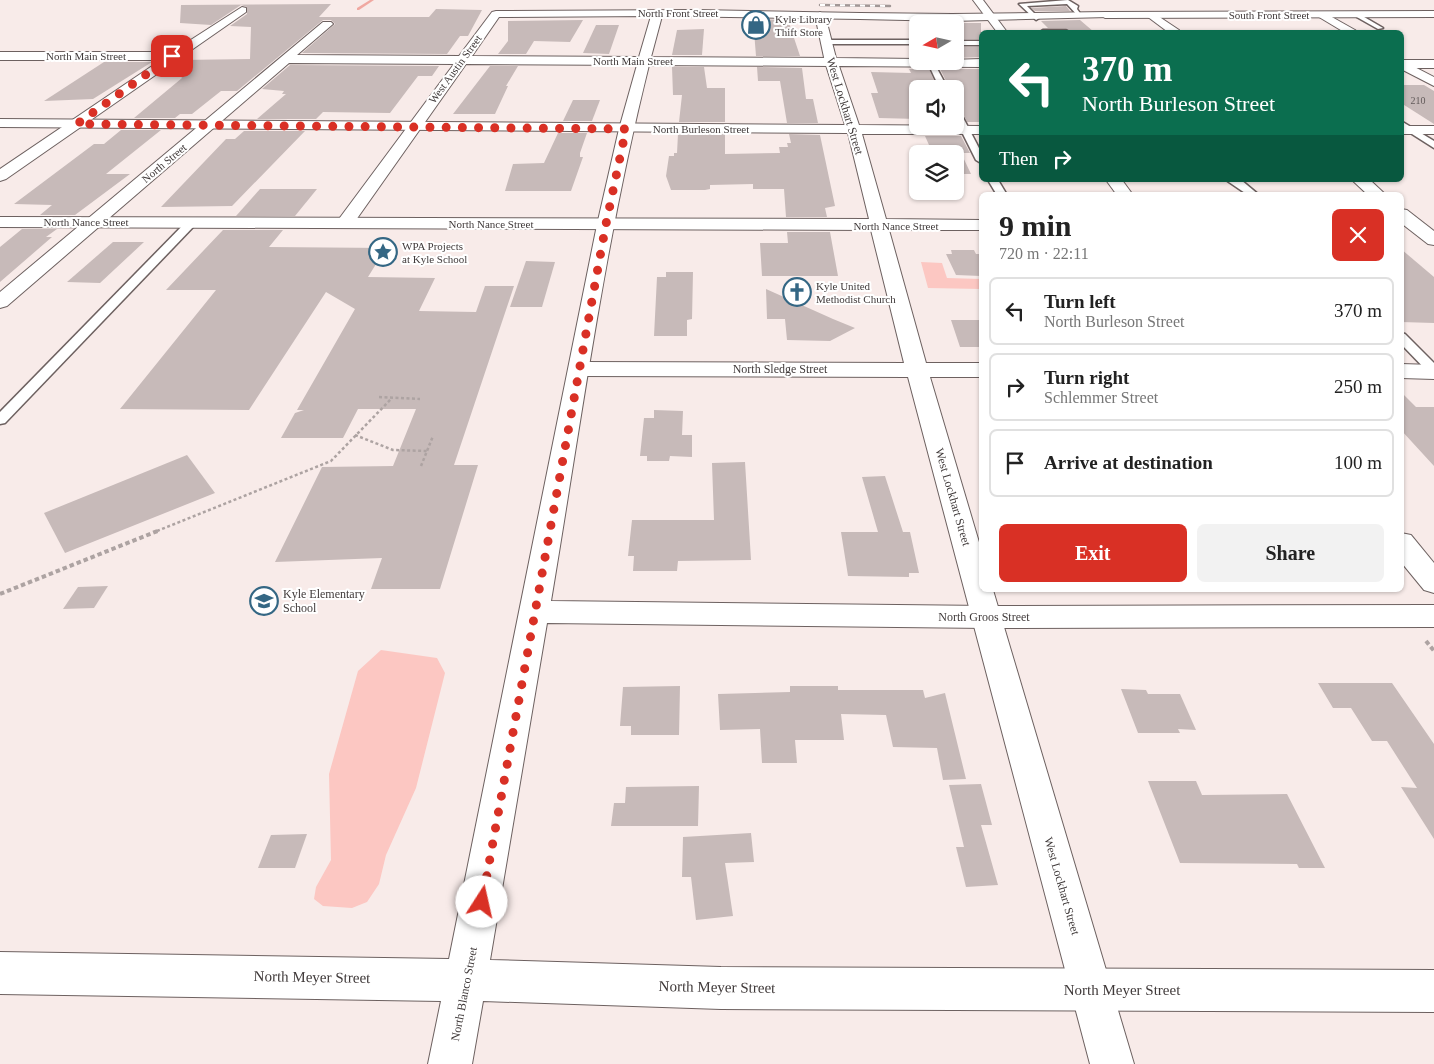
<!DOCTYPE html>
<html lang="en">
<head>
<meta charset="utf-8">
<style>
  :root { --surface:#fff; --page:#f2f2f2; --text:#222; --muted:#767676; --line:#e0e0e0; --accent:#d93025 }
  body { margin:0; font-family:"Times New Roman",serif; background:var(--page); color:var(--text); height:100vh; display:flex; flex-direction:column; font-size:19px; white-space:nowrap }
  * { box-sizing:border-box; margin:0 }
  p { font-size:16px; color:var(--muted) }
  .icon { flex:none; width:28px; height:28px; fill:none; stroke:currentColor; stroke-width:2; stroke-linecap:round; stroke-linejoin:round }
  .map { position:relative; flex:1; overflow:hidden }
  .drawer { position:absolute; left:979px; top:192px; width:425px; height:400px; display:flex; flex-direction:column; background:var(--surface); border-radius:8px; box-shadow:0 1px 4px #0004 }
  .drawer>* { flex:none }
  .hud { position:absolute; left:979px; top:30px; width:425px; height:152px; border-radius:8px; box-shadow:0 1px 4px #0004; background:#0b6e4f; color:#fff; overflow:hidden }
  .needle { width:32px; rotate:261deg }
  .controls { position:absolute; left:909px; top:15px; display:grid; gap:10px }
  .controls a { display:grid; place-items:center; width:55px; height:55px; border-radius:8px; background:var(--surface); box-shadow:0 1px 4px #0004; font-size:25px }
  .pin { position:absolute; display:grid; place-items:center; width:42px; height:42px; color:#fff; margin:-21px; border-radius:10px; box-shadow:0 2px 8px #0006 }
  .me { position:absolute; width:55px; margin:-28px; rotate:10deg; stroke-linejoin:round; filter:drop-shadow(0 0 4px #0008) }
  .turn { display:flex; align-items:center; gap:18px; height:105px; padding:0 20px; font-size:22px }
  .turn .icon { width:65px; height:65px; stroke-width:2.5 }
  .turn b { display:block; font-size:35px; line-height:42px }
  .then { display:flex; align-items:center; height:48px; padding:0 20px; background:#0003; gap:10px; font-size:19px }
  .round { display:grid; place-items:center; flex:none; width:52px; height:52px; border-radius:8px; background:var(--page) }
  .head { display:flex; align-items:center; justify-content:space-between; height:85px; padding:0 20px }
  h1 { font-size:30px; font-weight:700; line-height:38px }
  .primary-button { display:flex; gap:10px; margin-top:auto; padding:10px 20px }
  .primary-button a { flex:1; height:58px; border-radius:8px; background:var(--accent); color:#fff; font-size:20px; font-weight:700; line-height:58px; text-align:center }
  .primary-button a+a { background:var(--page); color:var(--text) }
  ul { padding:0; list-style:none }
  li { display:flex; align-items:center; gap:15px; height:68px; margin:0 10px 8px; padding:0 10px; border:2px solid var(--line); border-radius:8px }
  li div { flex:1 }
  li b { display:block; font-size:19px }
  li em { font-style:normal }
  .map>svg:first-child { display:block }
  .green { fill:#fcc7c2 }
  .lines { fill:none; stroke-linecap:round; stroke-linejoin:round }
  .stream { fill:#f0a8a1; fill-rule:evenodd }
  .building { fill:#c7bab9 }
  .service-casing { stroke:#6d6160; stroke-width:3 }
  .minor-casing { stroke:#6d6160; stroke-width:2 }
  .tertiary-casing { stroke:#6d6160; stroke-width:2 }
  .secondary-casing { stroke:#6d6160; stroke-width:2 }
  .path-far1 { stroke:#ada3a2; stroke-width:2.5; stroke-dasharray:3 2.5; stroke-linecap:butt }
  .path { stroke:#ada3a2; stroke-width:4; stroke-dasharray:4.5 3; stroke-linecap:butt }
  .service { fill:#fff; fill-rule:evenodd }
  .minor { fill:#fff; fill-rule:evenodd }
  .tertiary { fill:#fff; fill-rule:evenodd }
  .secondary { fill:#fff; fill-rule:evenodd }
  .rail-casing { stroke:#a19796; stroke-width:2.5 }
  .rail { stroke:#fff; stroke-width:2; stroke-dasharray:5; stroke-linecap:butt }
  .route { stroke:#d93025; stroke-width:9; stroke-dasharray:0 16.2 }
  .labels { text-anchor:middle; stroke-width:4; stroke-linejoin:round; paint-order:stroke }
  .number-label { font-size:10px; fill:#625a5a }
  .far-street-label { font-size:11px; fill:#403a3a; stroke:#fff }
  .far-poi-label { font-size:11px; fill:#403a3a; stroke:#fff; text-anchor:start }
  .street-label { font-size:12px; fill:#403a3a; stroke:#fff }
  .poi-label { font-size:12px; fill:#403a3a; stroke:#fff; text-anchor:start }
  .near-street-label { font-size:15px; fill:#403a3a; stroke:#fff }
</style>
</head>
<body>
<div class="map">
<svg width="1434" height="1064" viewBox="0 0 1434 1064">
  <rect width="100%" height="100%" fill="#f8ebe9"/>
  <g class="green">
    <path d="M921 262 942 263 947 278 981 279V289L928 288Z"/>
    <path d="M381 650 437 658 445 673 416 788 386 855 379 884 367 902 352 908 323 906 314 899 316 887 331 860 329 774 358 671Z"/>
  </g>
  <g class="lines">
    <path class="stream" d="M370 0H374L359 10H357V8Z"/>
  </g>
  <g class="building">
    <path d="M331 4 319 17H429L436 9 482 10 468 36H460L447 54 302 53 335 24 331 20H323L237 91H221L192 114H180L175 118H134L182 78 173 65 181 60 250 59 251 27 230 26 247 14V7L241 5 211 25 180 23 181 5Z"/>
    <path d="M1066 6 1070 11H1035L1031 8Z"/>
    <path d="M753 19 788 20 800 56H756Z"/>
    <path d="M583 20 570 42 534 41 526 54H498L508 41V21Z"/>
    <path d="M1080 20 1094 32H1071L1066 28H1048L1041 21Z"/>
    <rect x="955" y="23" width="26" height="16"/>
    <path d="M596 25H619L609 54 583 53Z"/>
    <path d="M704 29 702 55H672L677 30Z"/>
    <path d="M955 47H981V57L955 58Z"/>
    <path d="M104 62H152L93 99 44 101Z"/>
    <path d="M290 65 439 66 432 76H418L390 113 323 112 316 119H257L286 94H282L284 91 262 89Z"/>
    <path d="M490 66H518L506 86H508L495 114H453Z"/>
    <path d="M672 67H704L707 88H725V122H679L682 95H673Z"/>
    <path d="M757 67 802 68 806 99H813L818 123H787L780 81H758Z"/>
    <path d="M909 69H929L938 89H918V119L879 118 871 93H878L871 72 911 73Z"/>
    <path d="M940 69H981V122H967L961 109 955 106V89H950Z"/>
    <path d="M1401 85H1424L1434 91V124L1401 103Z"/>
    <path d="M573 100H600L592 121H563Z"/>
    <path d="M121 130H161L106 174H130L75 215H40L52 205 14 204 94 144H104Z"/>
    <path d="M244 131H305L232 206 161 207 226 139H235Z"/>
    <path d="M558 133H587L580 153V157H583L571 191H505L513 164 544 163Z"/>
    <path d="M678 134H725V154L780 153 779 147H788L787 143H791L789 134 820 135 835 206 825 208 827 217H786L784 189H753V184L710 185V189L705 190H671L666 176 669 156H674V153H677Z"/>
    <path d="M925 136H961L970 153H961L971 174H955V154H933Z"/>
    <path d="M260 189H317L295 216H236Z"/>
    <path d="M22 229H57L46 237H52L0 282V247Z"/>
    <path d="M223 230H283L269 247 386 248 368 277 435 278 419 311 476 312 485 286H514L454 465H478L440 589H371L382 558 275 562 322 467 393 466 416 409H358L343 438H281L295 413 304 410H297L355 309 326 292 249 410 120 409 216 290H166Z"/>
    <path d="M787 232H830L838 276H762L760 243H788Z"/>
    <path d="M113 242H144L100 283 67 282Z"/>
    <path d="M1401 249 1434 277V323L1401 322Z"/>
    <path d="M951 250H974L976 254H981V276L956 275 946 254H952Z"/>
    <path d="M526 261 555 262 542 307H510Z"/>
    <path d="M666 272H693L692 319 687 320V336H654L657 277H666Z"/>
    <path d="M766 289 833 319 855 328 830 341 787 340 785 319H767Z"/>
    <path d="M951 320H981V347H960Z"/>
    <path d="M1401 392 1416 407H1434V466L1401 430Z"/>
    <path d="M654 410 683 411 682 435H692V457L670 456 669 461H647V456H640L644 418H654Z"/>
    <path d="M187 455 215 493 65 553 44 513Z"/>
    <path d="M745 462 751 560 678 561 677 571H633L634 556H628L632 520H714L712 463Z"/>
    <path d="M885 476 903 532H910L919 573H909V577L848 576 841 532H878L862 477Z"/>
    <path d="M108 586 94 608 63 609 78 587Z"/>
    <path d="M1318 683H1392L1434 744V839L1401 787 1417 788 1387 741H1372L1351 708H1333Z"/>
    <path d="M680 686 679 735H631V726H620L623 687Z"/>
    <path d="M790 686H838V690H923L925 698 945 693 966 779 943 780 937 748 893 747 886 715 841 714 844 740H795L797 763H762L760 729 720 730 718 694 790 692Z"/>
    <path d="M1121 689 1146 690 1148 694H1180L1196 730 1178 729 1180 733H1138Z"/>
    <path d="M1148 781H1196L1202 795 1287 794 1325 868H1299L1297 864 1180 863Z"/>
    <path d="M981 784 992 825H981L998 885 966 887 956 847H964L949 785Z"/>
    <path d="M699 786 698 826H611L614 803H625L626 787Z"/>
    <path d="M751 833 754 862 725 863 733 916 696 920 691 877H682L683 837Z"/>
    <path d="M307 834 295 868H258L271 835Z"/>
  </g>
  <g class="lines">
    <defs>
      <g id="service">
        <path d="M1068 0 1078 6 1077 9 1082 16H1078L1067 4 1027 6 1039 18 1036 20 1019 4Z"/>
        <path d="M1355 14H1359L1383 28 1378 29 1355 16Z"/>
        <path d="M1043 30H1066L1069 32H1040Z"/>
        <path d="M918 40V44H826L823 42 826 40Z"/>
        <rect x="955" y="41" width="26" height="4"/>
        <path d="M927 61H933L948 89H940Z"/>
        <path d="M955 108 959 110 981 152V163L976 160 955 118Z"/>
        <path d="M1401 121 1434 141V148L1401 127Z"/>
        <path d="M988 180H998L1007 195H997Z"/>
        <path d="M1226 180H1241L1259 195H1248Z"/>
        <path d="M192 219 197 222 196 224 5 423 0 424V412L188 220Z"/>
        <path d="M1401 333 1405 334 1434 363V374L1429 373 1401 344Z"/>
      </g>
      <g id="minor">
        <path d="M242 7 246 8V12L6 179 0 181V169L161 60H0V52H172Z"/>
        <path d="M696 10 860 13 865 16 860 19 662 16 651 57 831 58 837 62 831 66 649 65C605 241 581 422 551 601L987 606 1434 605V627L987 628 547 623 490 960 721 967 1434 970V1012L721 1009 483 1001 472 1064H428L441 1001 0 994V952L449 959 597 225 619 129 637 65 466 64 351 227H339L336 223 454 64 289 63 7 306 0 308V292L323 22H331L333 24 297 55 459 56 492 12 496 11ZM651 16 639 57 472 56 499 17Z"/>
        <path d="M1434 11V17L1105 18 1100 15 1105 12Z"/>
        <rect x="1401" y="60" width="33" height="8"/>
      </g>
      <g id="tertiary">
        <path d="M820 12 825 15 836 58 918 59V61L981 59V67L839 66 859 125 981 126V134H862L886 219 981 220V230H889L926 363H981V377H930L981 549V590H993L1134 1064H1090L908 377 580 376 572 374 569 369 572 364 580 362 904 363 871 230 0 227V217L869 219 848 133 0 127V119L845 125 825 62 815 15Z"/>
        <path d="M1105 12 1109 13V17L952 21 860 19 855 16 860 13 952 14Z"/>
        <path d="M1152 12 1179 30 1180 32H1168L1148 17V13Z"/>
        <path d="M1323 12 1355 30 1357 32H1344L1319 17V13Z"/>
        <path d="M1401 60 1434 77V86L1401 69Z"/>
        <rect x="1401" y="126" width="33" height="8"/>
        <path d="M1352 180H1370L1386 195H1368Z"/>
        <path d="M1401 209 1407 210 1434 231V245L1428 244 1401 223Z"/>
        <path d="M1401 364 1434 365V379L1401 378Z"/>
      </g>
      <g id="secondary">
        <path d="M973 0H983L1007 32H997Z"/>
        <path d="M1106 180H1122L1133 195H1117Z"/>
        <path d="M1401 533 1411 535 1434 563V593L1424 590 1401 562Z"/>
      </g>
    </defs>
    <use href="#service" class="service-casing"/>
    <use href="#minor" class="minor-casing"/>
    <use href="#tertiary" class="tertiary-casing"/>
    <use href="#secondary" class="secondary-casing"/>
    <g class="path-far1">
      <path d="M379 397 420 399"/>
      <path d="M355 435 393 450 427 451"/>
      <path d="M421 466 433 436"/>
      <path d="M157 531 331 461 392 398"/>
    </g>
    <g class="path">
      <path d="M0 594 160 530"/>
      <path d="M1426 641 1434 651"/>
    </g>
    <use href="#service" class="service"/>
    <use href="#minor" class="minor"/>
    <use href="#tertiary" class="tertiary"/>
    <use href="#secondary" class="secondary"/>
    <defs>
      <path id="rail" d="M820 5 890 6"/>
    </defs>
    <use href="#rail" class="rail-casing"/>
    <use href="#rail" class="rail"/>
  </g>
  <g class="lines">
    <path class="route" d="M172 56 77 124 626 129 606 224 482 902"/>
  </g>
  <defs>
    <symbol id="shop-ring" viewBox="-11 -11 22 22"><circle r="9.5" fill="#fff" stroke="#346784" stroke-width="1.5"/><path d="M-5-2.5h2.3a2.7 3.5 0 0 1 5.4 0H5L5.5 6h-11ZM-1.5-2.5h3a1.5 2.3 0 0 0-3 0Z" fill="#346784"/></symbol>
    <symbol id="sight-ring" viewBox="-11 -11 22 22"><circle r="9.5" fill="#fff" stroke="#346784" stroke-width="1.5"/><path d="M0-6L1.8-2.2L6-1.7L2.9 1.2L3.7 5.4L0 3.3L-3.7 5.4L-2.9 1.2L-6-1.7L-1.8-2.2Z" fill="#346784"/></symbol>
    <symbol id="church-ring" viewBox="-11 -11 22 22"><circle r="9.5" fill="#fff" stroke="#346784" stroke-width="1.5"/><path d="M-1.2-6h2.4v3.5h3.3v2.4h-3.3V6h-2.4V-.1h-3.3v-2.4h3.3Z" fill="#346784"/></symbol>
    <symbol id="school-ring" viewBox="-11 -11 22 22"><circle r="9.5" fill="#fff" stroke="#346784" stroke-width="1.5"/><path d="M0-5L7-2L0 1L-7-2ZM-4 1L0 2.5L4 1V4Q0 6-4 4Z" fill="#346784"/></symbol>
  </defs>
  <g fill-rule="evenodd">
    <use href="#shop-ring" x="740" y="9" width="32" height="32"/>
    <use href="#sight-ring" x="367" y="236" width="32" height="32"/>
    <use href="#church-ring" x="781" y="276" width="32" height="32"/>
    <use href="#school-ring" x="248" y="585" width="32" height="32"/>
  </g>
  <g class="labels">
    <g class="number-label">
      <text x="1418" y="104">210</text>
    </g>
    <g class="far-street-label">
      <text x="678" y="17">North Front Street</text>
      <text x="1269" y="19">South Front Street</text>
      <text x="86" y="60">North Main Street</text>
      <text x="633" y="65">North Main Street</text>
      <text transform="translate(455 69) rotate(-54)" y="4">West Austin Street</text>
      <text x="701" y="133">North Burleson Street</text>
      <text transform="translate(164 163) rotate(-40)" y="4">North Street</text>
      <text x="86" y="226">North Nance Street</text>
      <text x="491" y="228">North Nance Street</text>
      <text x="896" y="230">North Nance Street</text>
    </g>
    <g class="far-poi-label">
      <text x="775" y="23">Kyle Library<tspan x="775" dy="13">Thift Store</tspan></text>
      <text x="402" y="250">WPA Projects<tspan x="402" dy="13">at Kyle School</tspan></text>
      <text x="816" y="290">Kyle United<tspan x="816" dy="13">Methodist Church</tspan></text>
    </g>
    <g class="street-label">
      <text transform="translate(845 106) rotate(73)" y="4">West Lockhart Street</text>
      <text x="780" y="373">North Sledge Street</text>
      <text transform="translate(953 497) rotate(74)" y="4">West Lockhart Street</text>
      <text x="984" y="621">North Groos Street</text>
      <text transform="translate(1062 886) rotate(74)" y="4">West Lockhart Street</text>
      <text transform="translate(464 994) rotate(-79)" y="4">North Blanco Street</text>
    </g>
    <g class="poi-label">
      <text x="283" y="598">Kyle Elementary<tspan x="283" dy="14">School</tspan></text>
    </g>
    <g class="near-street-label">
      <text transform="translate(312 977) rotate(1)" y="5">North Meyer Street</text>
      <text transform="translate(717 987) rotate(1)" y="5">North Meyer Street</text>
      <text x="1122" y="995">North Meyer Street</text>
    </g>
  </g>
</svg>
<div class="controls">
<a><svg class="needle" viewBox="-14 -14 28 28"><path d="M0-13l5 13h-10z" fill="#e53935"/><path d="M0 13l5-13h-10z" fill="#767676"/></svg></a>
<a><svg class="icon" aria-label="sound" viewBox="0 0 24 24"><path d="M4 9h4l5-4v14l-5-4H4zM17 9q2 3 0 6"/></svg></a>
<a><svg class="icon" aria-label="layers" viewBox="0 0 24 24"><path d="M12 4l9 5-9 5-9-5zM3 14l9 5 9-5"/></svg></a>
</div>
<div class="pin" style="left:172px;top:56px;background:#d93025"><svg class="icon" aria-label="arrive" viewBox="0 0 24 24"><path d="M6 21V4h12l-3 4 3 4H6"/></svg></div>
<svg class="me" style="left:482px;top:902px" viewBox="-20 -20 40 40"><circle r="19" fill="#fff"/><path d="M0-13L10 11 0 6-10 11z" fill="#d93025"/></svg>
<div class="hud">
<div class="turn"><svg class="icon" aria-label="left" viewBox="0 0 24 24"><path d="M17 20v-9H6M10 6l-5 5 5 5"/></svg><div><b>370 m</b>North Burleson Street</div></div>
<div class="then">Then<svg class="icon" aria-label="right" viewBox="0 0 24 24"><path d="M7 20v-9h11M14 6l5 5-5 5"/></svg></div>
</div>
<section class="drawer">
<div class="head"><div><h1>9 min</h1><p>720 m · 22:11</p></div><a class="round" style="background:#d93025;color:#fff"><svg class="icon" aria-label="close" viewBox="0 0 24 24"><path d="M6 6l12 12M18 6L6 18"/></svg></a></div>
<ul>
<li><svg class="icon" aria-label="left" viewBox="0 0 24 24"><path d="M17 20v-9H6M10 6l-5 5 5 5"/></svg><div><b>Turn left</b><p>North Burleson Street</p></div><em>370 m</em></li>
<li><svg class="icon" aria-label="right" viewBox="0 0 24 24"><path d="M7 20v-9h11M14 6l5 5-5 5"/></svg><div><b>Turn right</b><p>Schlemmer Street</p></div><em>250 m</em></li>
<li><svg class="icon" aria-label="arrive" viewBox="0 0 24 24"><path d="M6 21V4h12l-3 4 3 4H6"/></svg><div><b>Arrive at destination</b></div><em>100 m</em></li>
</ul>
<div class="primary-button"><a>Exit</a><a>Share</a></div>
</section>
</div>
</body>
</html>
